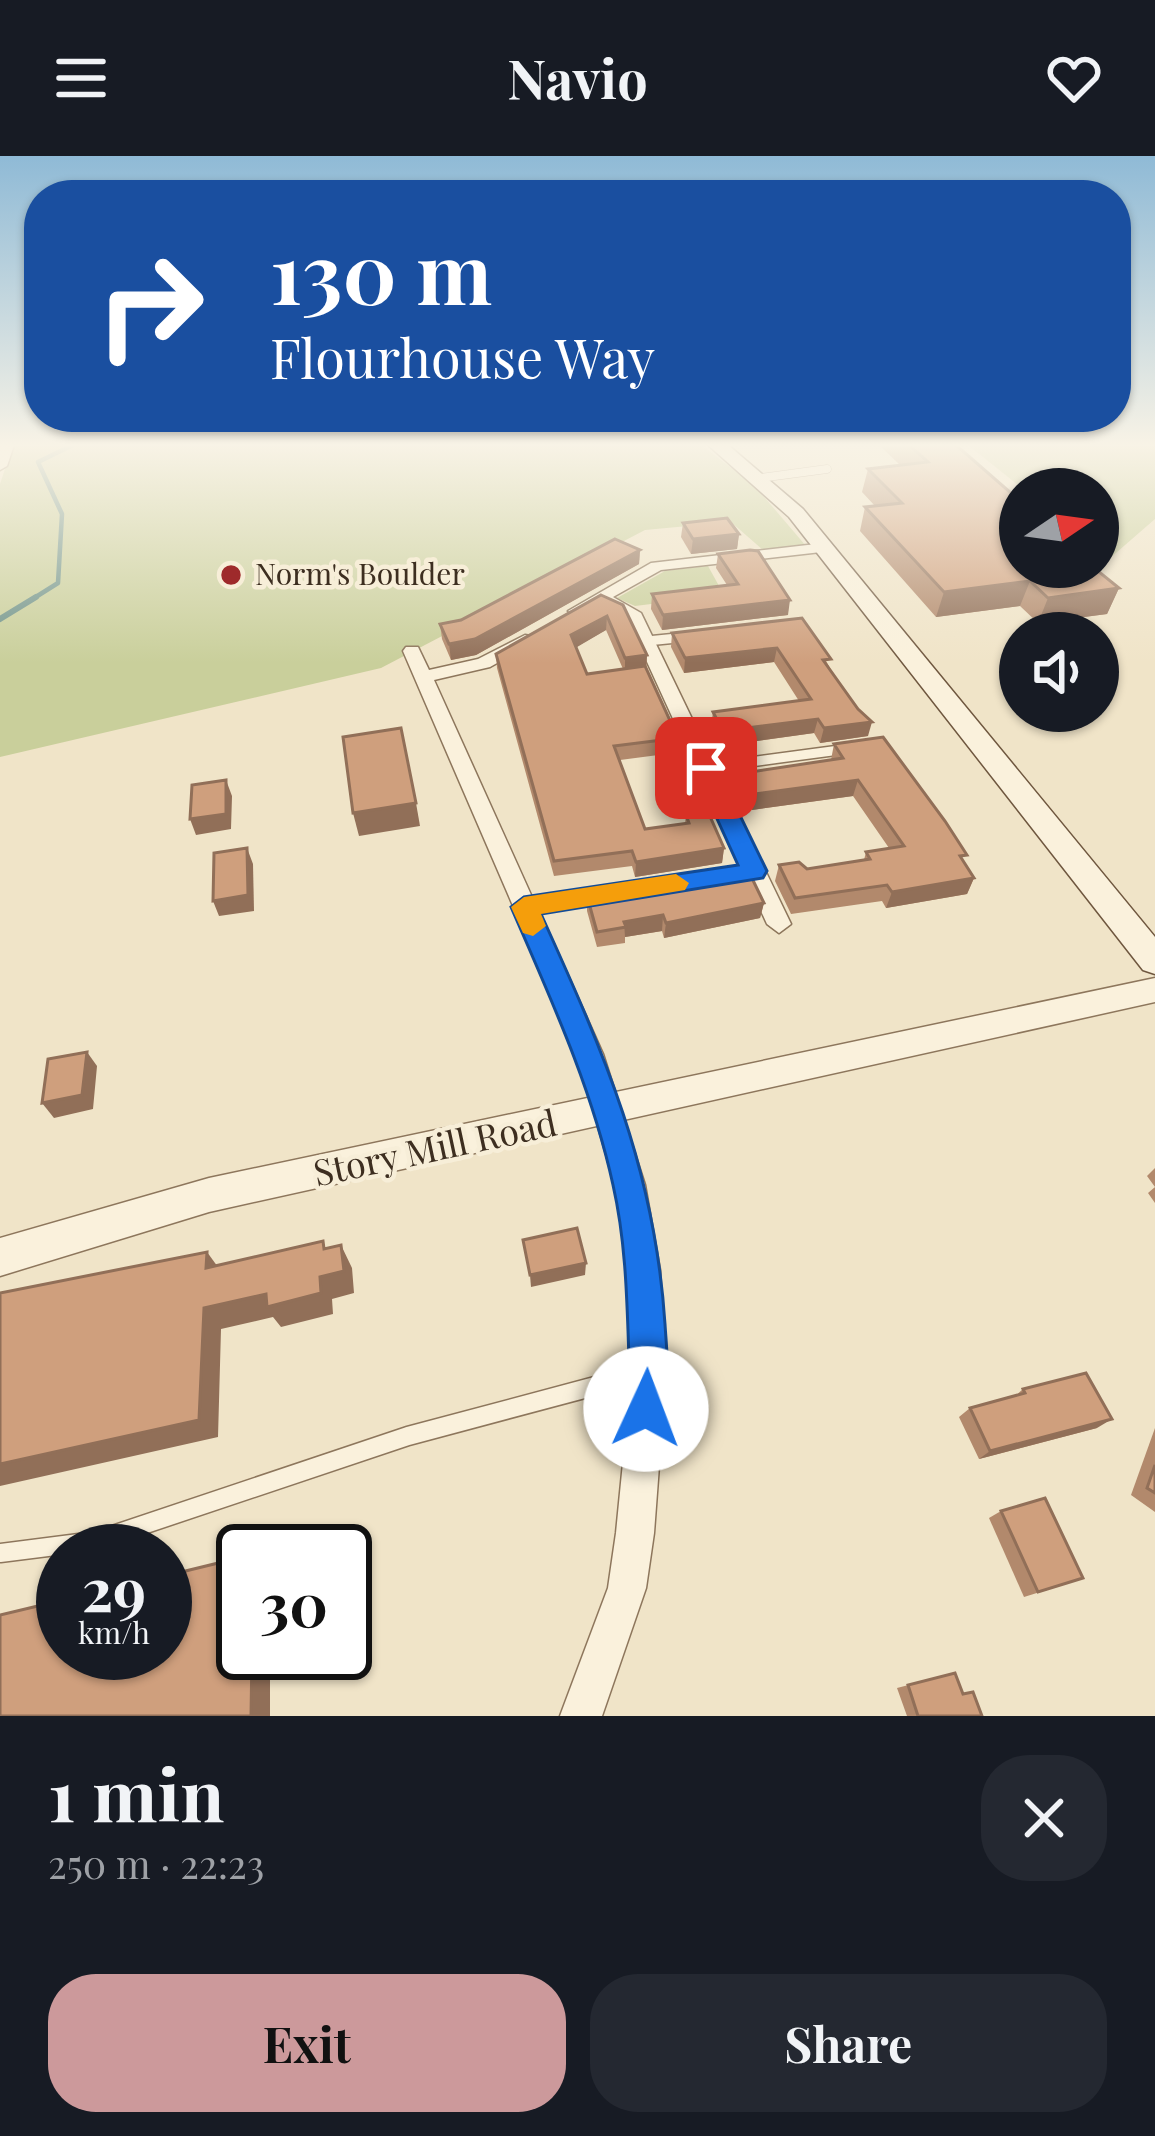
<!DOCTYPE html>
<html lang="en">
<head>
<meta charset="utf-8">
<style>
  :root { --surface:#171b24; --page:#242831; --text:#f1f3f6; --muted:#9ea1a6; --accent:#cc999b }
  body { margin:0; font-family:"Playfair Display",serif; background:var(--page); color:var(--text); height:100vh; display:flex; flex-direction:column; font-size:45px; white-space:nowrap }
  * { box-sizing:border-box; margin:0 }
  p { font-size:39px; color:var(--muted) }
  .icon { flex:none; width:66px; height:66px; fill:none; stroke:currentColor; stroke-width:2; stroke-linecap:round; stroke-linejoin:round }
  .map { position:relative; height:1560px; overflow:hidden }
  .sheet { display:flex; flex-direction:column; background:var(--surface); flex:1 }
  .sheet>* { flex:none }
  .hud { position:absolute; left:24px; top:24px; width:1107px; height:252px; border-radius:48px; box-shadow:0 3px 9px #0004; background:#1a4fa0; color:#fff; overflow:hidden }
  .needle { width:78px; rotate:77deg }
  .controls { position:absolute; left:999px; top:312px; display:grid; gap:24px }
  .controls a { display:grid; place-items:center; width:120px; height:120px; border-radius:50%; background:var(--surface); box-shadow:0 3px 9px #0004; font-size:60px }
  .speed { position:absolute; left:36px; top:1368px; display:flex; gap:24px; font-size:60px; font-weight:700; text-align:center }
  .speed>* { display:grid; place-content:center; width:156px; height:156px; border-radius:50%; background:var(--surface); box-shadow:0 3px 9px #0004; line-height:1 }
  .speed small { font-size:30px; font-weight:400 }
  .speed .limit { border:6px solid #111; border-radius:18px; background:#fff; color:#111 }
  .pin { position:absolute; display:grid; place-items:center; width:102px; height:102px; color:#fff; margin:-51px; border-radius:24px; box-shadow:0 6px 18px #0006 }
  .me { position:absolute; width:132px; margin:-66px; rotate:2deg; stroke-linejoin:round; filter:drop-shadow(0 0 9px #0008) }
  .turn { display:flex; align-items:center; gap:42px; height:252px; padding:0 48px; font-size:54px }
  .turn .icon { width:156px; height:156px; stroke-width:2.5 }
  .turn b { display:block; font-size:84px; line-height:102px }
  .round { display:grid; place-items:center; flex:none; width:126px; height:126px; border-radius:48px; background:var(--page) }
  .head { display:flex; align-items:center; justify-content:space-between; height:204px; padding:0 48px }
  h1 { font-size:72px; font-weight:700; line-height:90px }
  .cta { display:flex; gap:24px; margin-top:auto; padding:24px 48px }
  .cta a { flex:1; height:138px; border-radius:48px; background:var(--accent); color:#111; font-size:48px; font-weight:700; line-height:138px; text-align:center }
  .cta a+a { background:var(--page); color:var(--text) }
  header { display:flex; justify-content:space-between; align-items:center; height:156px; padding:0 48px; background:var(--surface); font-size:54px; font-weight:700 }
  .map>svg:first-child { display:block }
  .green { fill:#c9cf9b }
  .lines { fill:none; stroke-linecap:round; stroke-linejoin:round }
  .stream-far1 { stroke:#6f938a; stroke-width:4.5 }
  .stream { stroke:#6f938a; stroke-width:6 }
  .service-far2-casing { stroke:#8d765c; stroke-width:9 }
  .service-far1-casing { stroke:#8d765c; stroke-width:12 }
  .service-casing { stroke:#8d765c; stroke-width:21 }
  .minor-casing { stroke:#8d765c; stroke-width:3 }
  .tertiary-casing { stroke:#8d765c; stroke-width:3 }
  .secondary-casing { stroke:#6f573f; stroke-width:3 }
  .service-far2 { stroke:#faf1dc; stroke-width:8 }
  .service-far1 { stroke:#faf1dc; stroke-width:9 }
  .service { stroke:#faf1dc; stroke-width:18 }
  .minor { fill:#faf1dc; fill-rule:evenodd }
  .tertiary { fill:#faf1dc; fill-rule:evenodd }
  .secondary { fill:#faf1dc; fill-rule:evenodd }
  .wall { fill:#b2896c; fill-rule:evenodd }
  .shaded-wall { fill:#916f58 }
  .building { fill:#cf9f7d; stroke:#916f58; stroke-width:3 }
  .route { fill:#1a73e8; stroke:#114b97; stroke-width:3 }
  .slow { fill:#f59e0b }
  .poi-dot { fill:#9e2a2b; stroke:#f7eed8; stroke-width:4.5 }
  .labels { text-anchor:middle; stroke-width:9; stroke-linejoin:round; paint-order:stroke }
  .far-poi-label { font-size:30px; fill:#3d2e20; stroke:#f7eed8; text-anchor:start }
  .street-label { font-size:36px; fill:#3d2e20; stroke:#f7eed8 }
</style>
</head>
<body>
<header><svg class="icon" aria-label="menu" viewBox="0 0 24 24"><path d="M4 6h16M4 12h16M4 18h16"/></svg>Navio<svg class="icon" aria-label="heart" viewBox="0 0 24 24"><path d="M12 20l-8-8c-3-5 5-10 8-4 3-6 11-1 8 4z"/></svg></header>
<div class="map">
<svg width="1155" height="1560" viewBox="0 0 1155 1560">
  <rect width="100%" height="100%" fill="#f0e4c8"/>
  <g class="green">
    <path d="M13 289H701L754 329 806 390 763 394 731 366 645 374 381 512 0 601V328Z"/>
    <path d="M968 289H1155V363L1109 403 1098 394V333H1023Z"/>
    <path d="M708 410 724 439 635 450 617 442 665 415Z"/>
  </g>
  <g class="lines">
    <path class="stream-far1" d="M31 444 58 427 62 358 38 306 73 289"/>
    <path class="stream" d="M0 463 36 441"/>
    <defs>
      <path id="service-far2" d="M760 322 827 313"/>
      <g id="service-far1">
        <path d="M647 485 687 481"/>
        <path d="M705 612 847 593"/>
      </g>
      <path id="service" d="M0 1397 95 1385 408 1280 644 1217"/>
      <g id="minor">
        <path d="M14 289 7 310 0 314V289Z"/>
        <path d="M825 387 830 389V395L661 414 613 441 641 457 791 768 779 777 767 768 626 460 600 448 576 460 568 455 651 407Z"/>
        <path d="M525 479 531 480V488L490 511 434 524 532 741 615 729 627 737 615 745 540 757 603 898 645 1029 660 1114 666 1216 654 1377 646 1432 602 1560H560L608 1432 616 1377 632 1216 628 1114 615 1029 577 898 403 495 406 491H418L429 514 478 503Z"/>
      </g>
      <path id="tertiary" d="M1155 822V846L209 1056 0 1120V1082L209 1022Z"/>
      <path id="secondary" d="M708 289H728L803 353 1155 781V818L1143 814 789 361Z"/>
    </defs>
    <use href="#service-far2" class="service-far2-casing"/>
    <use href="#service-far1" class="service-far1-casing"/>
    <use href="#service" class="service-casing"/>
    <use href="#minor" class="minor-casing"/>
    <use href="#tertiary" class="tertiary-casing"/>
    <use href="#secondary" class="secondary-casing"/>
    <use href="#service-far2" class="service-far2"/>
    <use href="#service-far1" class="service-far1"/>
    <use href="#service" class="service"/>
    <use href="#minor" class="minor"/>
    <use href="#tertiary" class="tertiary"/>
    <use href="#secondary" class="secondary"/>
  </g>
  <g class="wall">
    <path d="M879 289H956L1020 411 1067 419 1119 432 1107 458 1038 467 1020 450 936 461 860 375 865 351 875 350 862 336 868 313 900 309Z"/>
    <path d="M683 367 739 378 737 393 691 398 681 381Z"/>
    <path d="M640 394 639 408 476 499 451 504 442 483 440 468 461 464Z"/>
    <path d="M718 398 788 459 662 474 651 453 652 438 727 429 716 412Z"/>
    <path d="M623 449 647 499 646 513 678 582 676 597 709 645 708 652 686 656 666 606V598L620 604 645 673 685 668 686 659 724 692 722 707 635 721 632 710 554 720 497 512 496 498ZM606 474 623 513 587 518 576 491Z"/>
    <path d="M802 462 868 580 820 587 814 577 721 590 711 570 713 556 799 545 774 506 684 517 671 491 672 477Z"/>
    <path d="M834 588 963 706 974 722 967 738 886 752 882 745 791 758 775 725 779 709 807 713 864 704 866 696 889 692 853 640 752 654 741 633 744 617 831 604Z"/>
    <path d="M587 740 764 747 760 762 664 782 662 775 625 781V787L597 791 587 755Z"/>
    <path d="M1155 1012V1047L1148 1037 1155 1031 1147 1020Z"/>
    <path d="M1023 1233 1097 1272 979 1303 959 1261 970 1252 1015 1240Z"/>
    <path d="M1155 1272V1356L1131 1339Z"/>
    <path d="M1001 1355 1069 1427 1024 1441 989 1362Z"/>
    <path d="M955 1517 963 1538 982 1560H907L897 1532Z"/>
  </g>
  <g class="shaded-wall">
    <path d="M739 378 737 393 691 398 693 383Z"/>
    <path d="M640 394 639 408 476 499 451 504 449 488Z"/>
    <path d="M1030 425 1020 450 936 461 944 436Z"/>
    <path d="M1119 432 1107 458 1038 467 1048 442Z"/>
    <path d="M790 444 788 459 662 474 663 459Z"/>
    <path d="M607 460 606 474 572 494 571 479Z"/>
    <path d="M777 492 774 506 684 517 685 502Z"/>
    <path d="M647 499 646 514 625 516V502Z"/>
    <path d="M818 563 814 577 721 590 723 575Z"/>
    <path d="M872 566 868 580 820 587 824 572Z"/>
    <path d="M226 624 232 640 231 673 196 679 190 663Z"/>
    <path d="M858 624 853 640 752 654 755 638Z"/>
    <path d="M709 645 708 652 686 656 687 648Z"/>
    <path d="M416 647 420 670 359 680 353 657Z"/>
    <path d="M247 692 253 708 254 755 219 760 213 745Z"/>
    <path d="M724 692 722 707 635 721 636 706Z"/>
    <path d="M974 722 967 738 886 752 892 736Z"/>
    <path d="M764 747 760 762 664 782 666 767Z"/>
    <path d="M663 759 662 775 625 781 624 766Z"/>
    <path d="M87 896 97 910 93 953 54 962 42 947Z"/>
    <path d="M341 1089 352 1112 354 1137 332 1143 333 1158 281 1171 273 1161 221 1173 218 1281 0 1330V1308L204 1152 320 1121Z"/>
    <path d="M207 1096 223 1118 206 1112Z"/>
    <path d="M586 1107 585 1119 531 1131 530 1119Z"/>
    <path d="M1112 1263 1097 1272 979 1303 990 1295Z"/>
    <path d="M252 1497H270V1560H251Z"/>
  </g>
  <g class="building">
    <path d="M909 289H956L1012 338 1020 337V373H1015L1020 378V411H1058L1067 419 1098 415 1119 432 1048 442 1030 425 944 436 865 351 902 347 868 313 928 306Z"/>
    <path d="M727 362 739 378 693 383 683 367Z"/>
    <path d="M615 383 640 394 475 483 449 488 440 468 461 464Z"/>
    <path d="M750 394 758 395 790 444 663 459 652 438 738 428 718 398Z"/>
    <path d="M601 439 623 449 647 499 625 502 607 460 571 479 587 518 645 510 678 582 614 590 645 673 689 667 686 659 708 656 724 692 636 706 632 695 554 705 496 498Z"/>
    <path d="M802 462 831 503 823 504 858 553 872 566 824 572 818 563 723 575 713 556 811 543 777 492 685 502 672 477Z"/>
    <path d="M401 572 416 647 353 657 343 581Z"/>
    <path d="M883 581 945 665 967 699 960 700 974 722 892 736 887 729 795 742 779 709 799 706 807 713 870 703 866 696 904 690 858 624 755 638 744 617 843 602 834 588Z"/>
    <path d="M688 596 709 645 687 648 666 598Z"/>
    <path d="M226 624V658L190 663 192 629Z"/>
    <path d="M247 692 248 739 213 745 214 697Z"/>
    <path d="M748 714 764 747 666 767 663 759 624 766 626 771 597 776 587 740Z"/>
    <path d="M87 896 82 939 42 947 48 903Z"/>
    <path d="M577 1072 586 1107 530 1119 523 1084Z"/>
    <path d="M323 1085 324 1093 341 1089 344 1115 320 1121 321 1137 267 1151 266 1138 204 1152 199 1264 0 1308V1137L207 1096 206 1112Z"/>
    <path d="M1086 1217 1112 1263 990 1295 970 1252 1025 1237 1023 1233Z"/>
    <path d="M1155 1309V1337L1147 1332Z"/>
    <path d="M1045 1342 1083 1422 1038 1436 1001 1355Z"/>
    <path d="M243 1401V1497H252L251 1560H0V1459L63 1444V1497H165V1420Z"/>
    <path d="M955 1517 963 1538 973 1536 982 1560H918L908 1529Z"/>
  </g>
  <linearGradient id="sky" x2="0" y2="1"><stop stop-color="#8fbad6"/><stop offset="0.57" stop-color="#f8f3e6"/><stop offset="1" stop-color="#f8f3e6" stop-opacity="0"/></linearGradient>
  <rect width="1155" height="507" fill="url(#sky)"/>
  <path class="route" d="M706 605 717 612 767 715 763 722 541 758C604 897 655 1013 665 1168 667 1201 672 1236 659 1267L646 1273 632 1267C623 1247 630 1226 629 1204 627 1145 626 1086 613 1029 592 932 550 841 511 751L524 741 738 709 694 612Z"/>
  <path class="slow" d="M676 718 689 727 685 734 541 758 546 770 533 780 523 777 511 751 524 741Z"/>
  <circle class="poi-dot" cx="231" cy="419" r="12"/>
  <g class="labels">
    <g class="far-poi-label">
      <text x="255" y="429">Norm's Boulder</text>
    </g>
    <g class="street-label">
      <text transform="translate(435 992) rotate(-12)" y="13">Story Mill Road</text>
    </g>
  </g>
</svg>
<div class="controls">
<a><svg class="needle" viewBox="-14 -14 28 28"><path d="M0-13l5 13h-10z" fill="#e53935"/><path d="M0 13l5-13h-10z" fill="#9ea1a6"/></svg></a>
<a><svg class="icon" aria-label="sound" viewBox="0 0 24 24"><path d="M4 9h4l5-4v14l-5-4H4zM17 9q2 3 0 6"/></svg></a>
</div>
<div class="speed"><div>29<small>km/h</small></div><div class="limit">30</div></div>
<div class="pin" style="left:706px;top:612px;background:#d93025"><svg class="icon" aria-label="arrive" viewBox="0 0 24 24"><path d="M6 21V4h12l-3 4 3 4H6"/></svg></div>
<svg class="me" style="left:646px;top:1253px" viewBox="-20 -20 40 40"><circle r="19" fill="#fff"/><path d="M0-13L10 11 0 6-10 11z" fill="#1a73e8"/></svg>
<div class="hud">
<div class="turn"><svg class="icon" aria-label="right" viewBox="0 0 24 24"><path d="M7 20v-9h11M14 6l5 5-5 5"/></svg><div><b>130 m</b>Flourhouse Way</div></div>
</div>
</div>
<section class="sheet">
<div class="head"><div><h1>1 min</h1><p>250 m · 22:23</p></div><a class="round"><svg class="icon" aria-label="close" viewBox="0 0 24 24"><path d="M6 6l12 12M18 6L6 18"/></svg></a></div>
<div class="cta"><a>Exit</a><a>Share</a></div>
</section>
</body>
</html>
